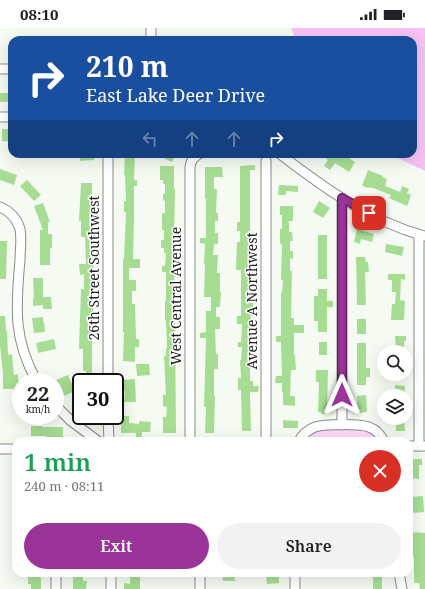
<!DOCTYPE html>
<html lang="en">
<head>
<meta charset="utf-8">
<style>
  :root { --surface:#fff; --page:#f2f2f2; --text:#202124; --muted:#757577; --accent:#9a3499 }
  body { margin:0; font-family:"Noto Serif",serif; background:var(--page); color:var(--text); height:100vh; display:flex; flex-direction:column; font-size:15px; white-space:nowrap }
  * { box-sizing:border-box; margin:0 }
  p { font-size:13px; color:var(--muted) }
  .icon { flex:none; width:22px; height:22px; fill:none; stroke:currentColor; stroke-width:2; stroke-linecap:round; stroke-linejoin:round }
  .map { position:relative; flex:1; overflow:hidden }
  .drawer { position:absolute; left:12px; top:409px; width:401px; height:140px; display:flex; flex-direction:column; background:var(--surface); border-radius:12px; box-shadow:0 4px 16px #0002 }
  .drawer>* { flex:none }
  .guide { position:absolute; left:8px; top:8px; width:409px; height:122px; border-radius:12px; box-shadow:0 4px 16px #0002; background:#1a4fa0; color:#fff; overflow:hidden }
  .tools { position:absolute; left:377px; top:317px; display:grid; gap:8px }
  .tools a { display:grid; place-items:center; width:36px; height:36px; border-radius:50%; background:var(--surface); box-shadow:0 4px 16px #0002; font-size:20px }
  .speed { position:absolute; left:12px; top:345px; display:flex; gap:8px; font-size:20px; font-weight:700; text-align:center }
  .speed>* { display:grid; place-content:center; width:52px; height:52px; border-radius:50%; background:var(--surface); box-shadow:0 4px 16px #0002; line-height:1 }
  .speed small { font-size:10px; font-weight:400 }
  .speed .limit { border:2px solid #111; border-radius:6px; background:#fff; color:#111 }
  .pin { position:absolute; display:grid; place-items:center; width:34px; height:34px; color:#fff; margin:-17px; border-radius:8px; box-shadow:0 2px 6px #0006 }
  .me { position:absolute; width:44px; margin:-22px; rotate:0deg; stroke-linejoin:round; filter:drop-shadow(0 0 3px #0008) }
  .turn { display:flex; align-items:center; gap:14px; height:84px; padding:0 12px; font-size:18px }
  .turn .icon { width:52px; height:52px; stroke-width:2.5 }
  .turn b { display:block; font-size:28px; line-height:34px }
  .lanes { display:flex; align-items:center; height:38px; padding:0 12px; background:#0003; justify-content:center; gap:20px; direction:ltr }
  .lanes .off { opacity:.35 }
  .round { display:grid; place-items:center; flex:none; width:42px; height:42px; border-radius:21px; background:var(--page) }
  .head { display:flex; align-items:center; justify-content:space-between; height:68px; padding:0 12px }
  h1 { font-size:24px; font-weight:600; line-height:30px; color:#1e9e55 }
  .button { display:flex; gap:8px; margin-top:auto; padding:8px 12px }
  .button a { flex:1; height:46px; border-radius:24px; background:var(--accent); color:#fff; font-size:16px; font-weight:600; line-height:46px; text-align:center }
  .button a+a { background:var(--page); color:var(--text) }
  .status { display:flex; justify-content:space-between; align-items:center; height:28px; padding:0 20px; background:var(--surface); direction:ltr }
  .status svg { height:11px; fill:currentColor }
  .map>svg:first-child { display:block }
  .green { fill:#fcd7f9 }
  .water { fill:#f8c1f5 }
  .building { fill:#a7dd93 }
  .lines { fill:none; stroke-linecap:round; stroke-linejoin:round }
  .minor-casing { stroke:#878c86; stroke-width:11 }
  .minor { stroke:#fff; stroke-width:9 }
  .route-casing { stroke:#642263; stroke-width:10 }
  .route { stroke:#9a3499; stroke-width:7 }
  .labels { text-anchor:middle; stroke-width:3; stroke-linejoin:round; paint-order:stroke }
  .street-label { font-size:14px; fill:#1c1e1b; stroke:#fff }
</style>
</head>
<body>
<div class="status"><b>08:10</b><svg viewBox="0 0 49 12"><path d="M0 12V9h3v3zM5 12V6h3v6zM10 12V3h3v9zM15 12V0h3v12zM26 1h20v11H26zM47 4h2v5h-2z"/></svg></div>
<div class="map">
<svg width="425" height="561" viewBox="0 0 425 561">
  <rect width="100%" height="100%" fill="#f5fbf3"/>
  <path class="green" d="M364 401 372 404 380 413H305C306 409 309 405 313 404 322 399 352 401 364 401Z"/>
  <path class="water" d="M291 0H425V143L389 126H413V12H296Z"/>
  <g class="building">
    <rect x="0" y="65" width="11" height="9"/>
    <path d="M2 101H12V114L2 113Z"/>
    <path d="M85 126H94V132L80 133V127Z"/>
    <path d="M125 126H135L134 152H137V158H134V189L133 231H140V240H129V252H136V263H132V276H135L136 311H139V319H135V334L123 333 124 304H123V231H124L126 184H124V173H126L125 147H124Z"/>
    <path d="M154 126H176L172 134Z"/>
    <path d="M320 126H343L355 134 349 144 335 135 330 142 324 138 328 132Z"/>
    <path d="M255 137V142H250V203H249V214L251 213 250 236H255V242H251V263H250V275H253V283H251L250 314H252V323H250V353H253V358H259L258 364H250L251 403H242L241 362H238V350H241L240 332H241L242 319H238V314H241L242 296H237V288H241V242H236L237 214H240V203H237V194H240V138Z"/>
    <path d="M160 138H174V161H175L174 207 175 229V244H174L175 270H173V280H175V287H180V293H175L176 405H163V389H166L167 379 163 378V367H166L164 328H166V320H167L166 293 165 292V273H166V244H162V238H165L166 225H164V220H161V212H164V202H162V185H165V173L163 172V166H165V156H163V152H160Z"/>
    <path d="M205 139H222L223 149H214V161H217L216 185H218V193H215V205H218V216H214L213 227H218L217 245H220V264H221L220 279H216V289H220V301H215L216 326H218V341H214V368H215L214 405H205L206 379H204L206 310H200V305L206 304V283H211V269H204L205 236H204L205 216 200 215V210H206V171H205Z"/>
    <path d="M0 141 17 147 14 157 0 152Z"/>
    <path d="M368 142 383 148 382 149 387 151 385 158 400 164 402 158 409 161 407 165 411 167 407 178 389 170 391 167 370 159 369 160 362 158Z"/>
    <path d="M27 152 41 167 34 173 20 158Z"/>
    <path d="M81 155H92V199H95L93 250V305H92V347L95 348V354H85L86 343H83V321H79L81 261H84V246L80 247 79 236H86L85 209H81V193H79Z"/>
    <path d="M279 157 298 158V164L286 163V167H278Z"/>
    <path d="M319 173 330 180 323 190 313 184Z"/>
    <path d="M43 175 50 194H48V206H52V220H50V237H40V202H43L34 178Z"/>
    <path d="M280 178H293V193H289V204H292L293 213H290V223H293V231L290 230V243H292L291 290H294V297H304V305H294V327H295L296 342H291L290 368H295V378L283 377V364H282V355H275L276 348H282L281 314H276V308H281V265H282L283 252H281L282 216H280V201H282V187H280Z"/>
    <path d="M357 201 374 206 372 214 361 211 360 216 354 214Z"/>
    <rect x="318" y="207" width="9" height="44"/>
    <path d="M0 213H7L6 251H0Z"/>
    <path d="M386 216 404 219 402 228 385 224Z"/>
    <path d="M356 229H365L366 234H368L369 244H365L366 277H357Z"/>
    <path d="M388 246H405V252L401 251 400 272 405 273 404 292H391L392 276H395L396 264H392V252H388Z"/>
    <path d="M33 250H43V269H51L52 281H43V277L33 278V270H34Z"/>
    <path d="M318 261H327V273H333V279H327V304H318V293H314V268H318Z"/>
    <path d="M0 288H5L6 303H7L8 327 12 326 14 347 18 346 19 361H3V345L0 318Z"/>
    <path d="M43 289V294H44L45 304 34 305 32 290Z"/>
    <rect x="357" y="291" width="9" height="15"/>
    <path d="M395 308H406V313H404V320H396Z"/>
    <path d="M54 311 56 321 38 325 36 315Z"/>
    <rect x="319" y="314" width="8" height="13"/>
    <path d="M357 315H366V340H370V349H366V357H357Z"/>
    <path d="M136 336H149L150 347 137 348Z"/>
    <path d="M316 342H328L327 386H321V384H318L319 354H316Z"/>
    <path d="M68 347 75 363 64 368 56 352Z"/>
    <path d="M135 351 136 374H124L125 363H122V352Z"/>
    <path d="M395 357 405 358 404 368H395Z"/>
    <path d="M366 367 367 384 358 385 357 368Z"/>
    <path d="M121 388H129V395L139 396V393L151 394 150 404H142V411L136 410V405H121Z"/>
    <path d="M396 390H404L405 403H396Z"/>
    <path d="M283 392 298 393V400H283Z"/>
    <path d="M31 398H42V399H63V409H46V408H31Z"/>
    <path d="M410 431H422V437H419V451L409 450Z"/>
    <path d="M423 468 424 484 412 485 411 469Z"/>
    <path d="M410 504 425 505V561H420L419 555H414V529H411L412 514H410Z"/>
    <path d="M28 545H41V561H31V556H28Z"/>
    <path d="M73 545H83V553H87L86 561H73Z"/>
    <path d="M130 545H140V561H124V555L130 556Z"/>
    <path d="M222 545H234L235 553H223Z"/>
    <path d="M270 545H279V555L267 556 266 548H270Z"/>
    <rect x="373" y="545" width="9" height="16"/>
  </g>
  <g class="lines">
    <defs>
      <g id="minor">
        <path d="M151 12V0"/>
        <path d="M0 41H12"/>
        <path d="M0 89H12"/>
        <path d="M108 126V354"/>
        <path d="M280 126C324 160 370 193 424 208"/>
        <path d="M0 179C10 183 17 191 20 201 22 211 20 222 20 232 18 253 16 275 18 296 20 317 27 336 37 354"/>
        <path d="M419 207V418"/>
        <path d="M55 377 71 393 98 413"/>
        <path d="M108 388 109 413"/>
        <path d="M342 397V170"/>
        <path d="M190 413V139C191 132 193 130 199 126"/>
        <path d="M266 413V133"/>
        <path d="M299 413C302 407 309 401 315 399 325 396 362 395 371 400 377 402 381 408 384 413"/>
        <path d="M409 418H425"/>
        <path d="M0 421H16"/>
        <path d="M56 545V561"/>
        <path d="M295 545V561"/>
        <path d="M399 545 402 561"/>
        <path d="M111 561V545"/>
        <path d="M200 561V545"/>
      </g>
    </defs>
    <use href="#minor" class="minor-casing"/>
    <use href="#minor" class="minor"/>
  </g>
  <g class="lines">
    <defs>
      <path id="route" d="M342 367V170L369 185"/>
    </defs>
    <use href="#route" class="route-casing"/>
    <use href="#route" class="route"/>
  </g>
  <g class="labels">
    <g class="street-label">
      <text transform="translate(94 240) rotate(-90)" y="5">26th Street Southwest</text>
      <text transform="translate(176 268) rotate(-90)" y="5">West Central Avenue</text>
      <text transform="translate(252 273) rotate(-90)" y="5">Avenue A Northwest</text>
    </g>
  </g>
</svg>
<div class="tools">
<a><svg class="icon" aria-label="search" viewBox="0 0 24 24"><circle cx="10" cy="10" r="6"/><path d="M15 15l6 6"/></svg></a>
<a><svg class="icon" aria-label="layers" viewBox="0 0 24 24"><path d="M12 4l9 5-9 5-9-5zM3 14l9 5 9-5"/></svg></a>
</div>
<div class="speed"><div>22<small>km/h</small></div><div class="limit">30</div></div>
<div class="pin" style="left:369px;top:185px;background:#d93025"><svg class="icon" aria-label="arrive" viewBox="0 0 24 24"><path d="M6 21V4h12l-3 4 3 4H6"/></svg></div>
<svg class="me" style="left:342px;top:367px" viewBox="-20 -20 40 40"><path d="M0-17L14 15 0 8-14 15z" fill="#9a3499" stroke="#fff" stroke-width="4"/></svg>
<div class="guide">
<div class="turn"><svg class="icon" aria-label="right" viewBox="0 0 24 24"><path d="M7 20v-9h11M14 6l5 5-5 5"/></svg><div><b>210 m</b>East Lake Deer Drive</div></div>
<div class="lanes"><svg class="icon off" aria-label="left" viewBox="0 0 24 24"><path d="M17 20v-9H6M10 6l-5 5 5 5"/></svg><svg class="icon off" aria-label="ahead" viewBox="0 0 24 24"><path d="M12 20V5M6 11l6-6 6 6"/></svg><svg class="icon off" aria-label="ahead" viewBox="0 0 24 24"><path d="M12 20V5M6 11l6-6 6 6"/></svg><svg class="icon" aria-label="right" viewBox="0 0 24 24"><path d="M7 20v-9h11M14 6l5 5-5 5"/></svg></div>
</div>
<section class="drawer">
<div class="head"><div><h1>1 min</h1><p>240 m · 08:11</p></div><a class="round" style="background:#d93025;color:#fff"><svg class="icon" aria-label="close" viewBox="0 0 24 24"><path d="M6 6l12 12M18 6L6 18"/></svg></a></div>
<div class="button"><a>Exit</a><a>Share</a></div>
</section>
</div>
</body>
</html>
